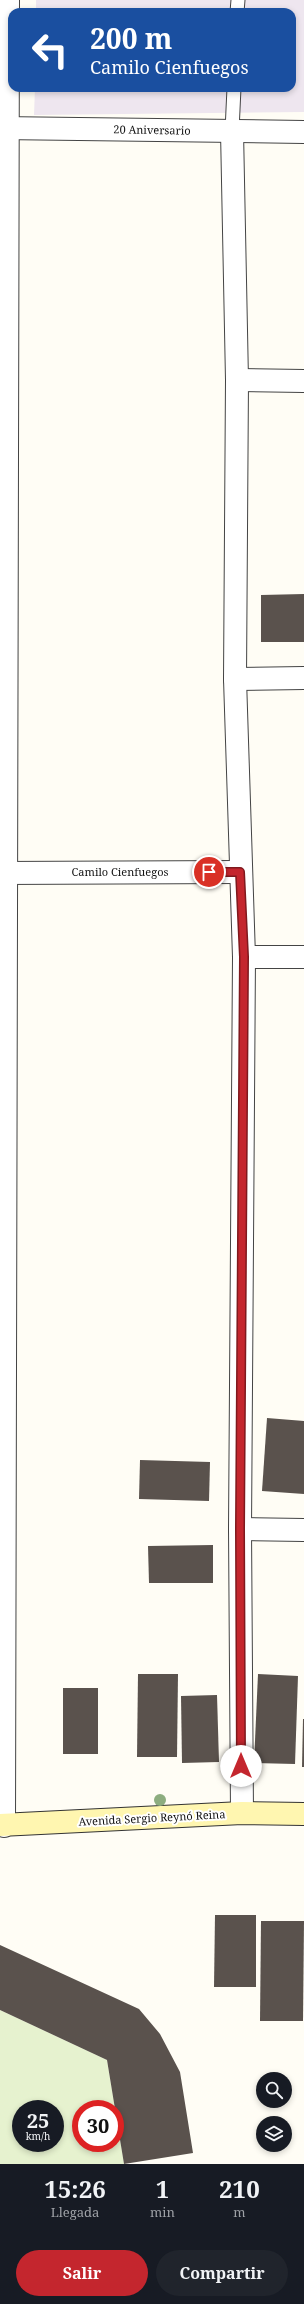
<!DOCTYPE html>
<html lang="es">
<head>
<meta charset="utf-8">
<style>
  :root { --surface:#171b24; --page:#20242c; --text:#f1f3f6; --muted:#9ea1a6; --accent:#c4262e }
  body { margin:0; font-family:"Noto Serif",serif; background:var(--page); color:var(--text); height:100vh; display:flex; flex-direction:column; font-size:15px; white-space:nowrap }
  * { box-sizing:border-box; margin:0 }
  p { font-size:13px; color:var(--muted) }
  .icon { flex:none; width:22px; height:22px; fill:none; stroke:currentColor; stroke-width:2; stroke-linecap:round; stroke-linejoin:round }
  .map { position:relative; height:2164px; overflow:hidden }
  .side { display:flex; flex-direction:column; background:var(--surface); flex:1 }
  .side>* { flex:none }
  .hud { position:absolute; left:8px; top:8px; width:288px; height:84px; border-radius:12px; box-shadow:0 2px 6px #0003; background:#1a4fa0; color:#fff; overflow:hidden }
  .buttons { position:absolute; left:256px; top:2072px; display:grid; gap:8px }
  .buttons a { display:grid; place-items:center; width:36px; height:36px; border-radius:50%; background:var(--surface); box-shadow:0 2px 6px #0003; font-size:20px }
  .speed { position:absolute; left:12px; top:2100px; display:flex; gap:8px; font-size:20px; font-weight:700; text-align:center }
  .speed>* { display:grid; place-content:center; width:52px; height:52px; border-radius:50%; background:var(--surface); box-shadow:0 2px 6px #0003; line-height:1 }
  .speed small { font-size:10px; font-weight:400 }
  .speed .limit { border:6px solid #d22; background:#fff; color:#111 }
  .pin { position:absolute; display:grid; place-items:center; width:34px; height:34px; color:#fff; margin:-17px; border:2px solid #fff; border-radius:50%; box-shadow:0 1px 4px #0007 }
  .me { position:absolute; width:44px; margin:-22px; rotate:0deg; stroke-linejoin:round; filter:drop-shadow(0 0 3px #0008) }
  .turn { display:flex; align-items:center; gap:14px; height:84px; padding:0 16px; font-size:18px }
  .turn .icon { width:52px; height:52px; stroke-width:2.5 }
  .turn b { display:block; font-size:28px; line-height:34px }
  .eta { display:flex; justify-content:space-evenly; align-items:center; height:68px; text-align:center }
  .eta b { font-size:24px; font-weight:700; line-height:28px }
  .action { display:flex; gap:8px; margin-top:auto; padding:8px 16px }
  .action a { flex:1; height:46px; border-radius:24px; background:var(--accent); color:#fff; font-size:16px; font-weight:700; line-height:46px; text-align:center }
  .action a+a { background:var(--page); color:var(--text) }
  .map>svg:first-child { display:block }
  .industrial { fill:#eee6ef }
  .pitch { fill:#e6f2cf; fill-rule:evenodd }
  .building { fill:#5a524d }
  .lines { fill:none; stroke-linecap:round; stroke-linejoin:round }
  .lane-casing { stroke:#444; stroke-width:15 }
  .street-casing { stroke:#444; stroke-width:24 }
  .secondary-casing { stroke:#333; stroke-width:24 }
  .lane { stroke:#fff; stroke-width:13 }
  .street { stroke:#fff; stroke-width:22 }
  .secondary { stroke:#fff6b0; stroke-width:22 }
  .tree { fill:#8dad7f }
  .route-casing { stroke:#7f191e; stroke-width:10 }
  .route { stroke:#c4262e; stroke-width:7 }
  .labels { text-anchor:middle; stroke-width:4; stroke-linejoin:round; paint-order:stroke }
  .street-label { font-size:11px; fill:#111; stroke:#fff }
</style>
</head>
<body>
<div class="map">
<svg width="304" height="2164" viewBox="0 0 304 2164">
  <rect width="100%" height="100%" fill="#fffdf5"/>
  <path class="industrial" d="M36 0H304V112L34 115 35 88H292V12H36Z"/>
  <path class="pitch" d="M0 2010 107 2060 115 2109H81V2143H115V2109L124 2164H0ZM21 2109H55V2143H21Z"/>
  <g class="building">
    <path d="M304 594V642H261V595Z"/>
    <path d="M267 1418 304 1421V1494L262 1491Z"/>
    <path d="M140 1460 210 1462 209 1501 139 1499Z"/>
    <path d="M213 1545V1583H149L148 1546Z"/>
    <path d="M138 1674H178L177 1757H137Z"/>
    <path d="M258 1674 298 1676 295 1764 254 1763Z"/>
    <rect x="63" y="1688" width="35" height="66"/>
    <path d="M217 1695 219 1762 182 1763 181 1696Z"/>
    <path d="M303 1719H304V1767H302Z"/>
    <path d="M215 1915H256V1987H214Z"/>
    <path d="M261 1921H304L303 2021H260Z"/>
    <path d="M0 1945 139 2009 160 2034 180 2072 193 2153 124 2164 107 2060 0 2010Z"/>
  </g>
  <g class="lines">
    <defs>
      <g id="lane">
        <path d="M237 12 238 0"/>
        <path d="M232 131 234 88"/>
      </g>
      <g id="street">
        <path d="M0 128 304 132"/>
        <path d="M232 131 237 380 235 679 244 957 240 1529 242 1813"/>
        <path d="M237 380 304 381"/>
        <path d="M235 679 304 678"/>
        <path d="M0 873 240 872"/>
        <path d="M244 957H304"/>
        <path d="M240 1529 304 1530"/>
        <path d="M4 1826 8 0"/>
      </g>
      <path id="secondary" d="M0 1825 242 1813 304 1814"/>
    </defs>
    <use href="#lane" class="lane-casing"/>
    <use href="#street" class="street-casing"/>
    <use href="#secondary" class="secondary-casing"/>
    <use href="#lane" class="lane"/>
    <use href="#street" class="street"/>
    <use href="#secondary" class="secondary"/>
  </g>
  <circle class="tree" cx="160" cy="1800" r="6"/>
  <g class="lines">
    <defs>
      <path id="route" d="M209 872H240L244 957 240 1529 241 1766"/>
    </defs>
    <use href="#route" class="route-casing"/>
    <use href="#route" class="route"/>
  </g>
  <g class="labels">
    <g class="street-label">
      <text transform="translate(152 130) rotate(1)" y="4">20 Aniversario</text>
      <text x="120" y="876">Camilo Cienfuegos</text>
      <text transform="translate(152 1818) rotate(-3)" y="4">Avenida Sergio Reynó Reina</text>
    </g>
  </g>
</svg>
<div class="buttons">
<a><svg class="icon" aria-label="search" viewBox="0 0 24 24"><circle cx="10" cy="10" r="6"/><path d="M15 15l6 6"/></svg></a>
<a><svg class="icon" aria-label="layers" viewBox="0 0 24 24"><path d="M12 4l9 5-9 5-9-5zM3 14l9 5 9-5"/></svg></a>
</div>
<div class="speed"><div>25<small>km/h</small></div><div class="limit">30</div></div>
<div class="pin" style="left:209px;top:872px;background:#d93025"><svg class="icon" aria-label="arrive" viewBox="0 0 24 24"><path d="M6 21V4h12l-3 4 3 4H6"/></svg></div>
<svg class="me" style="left:241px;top:1766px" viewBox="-20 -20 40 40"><circle r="19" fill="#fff"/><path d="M0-13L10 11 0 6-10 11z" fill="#c4262e"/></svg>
<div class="hud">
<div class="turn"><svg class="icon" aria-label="left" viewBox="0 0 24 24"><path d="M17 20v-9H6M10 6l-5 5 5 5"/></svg><div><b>200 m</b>Camilo Cienfuegos</div></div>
</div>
</div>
<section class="side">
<div class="eta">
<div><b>15:26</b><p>Llegada</p></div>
<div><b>1</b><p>min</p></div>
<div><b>210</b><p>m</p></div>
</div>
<div class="action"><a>Salir</a><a>Compartir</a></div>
</section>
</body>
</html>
